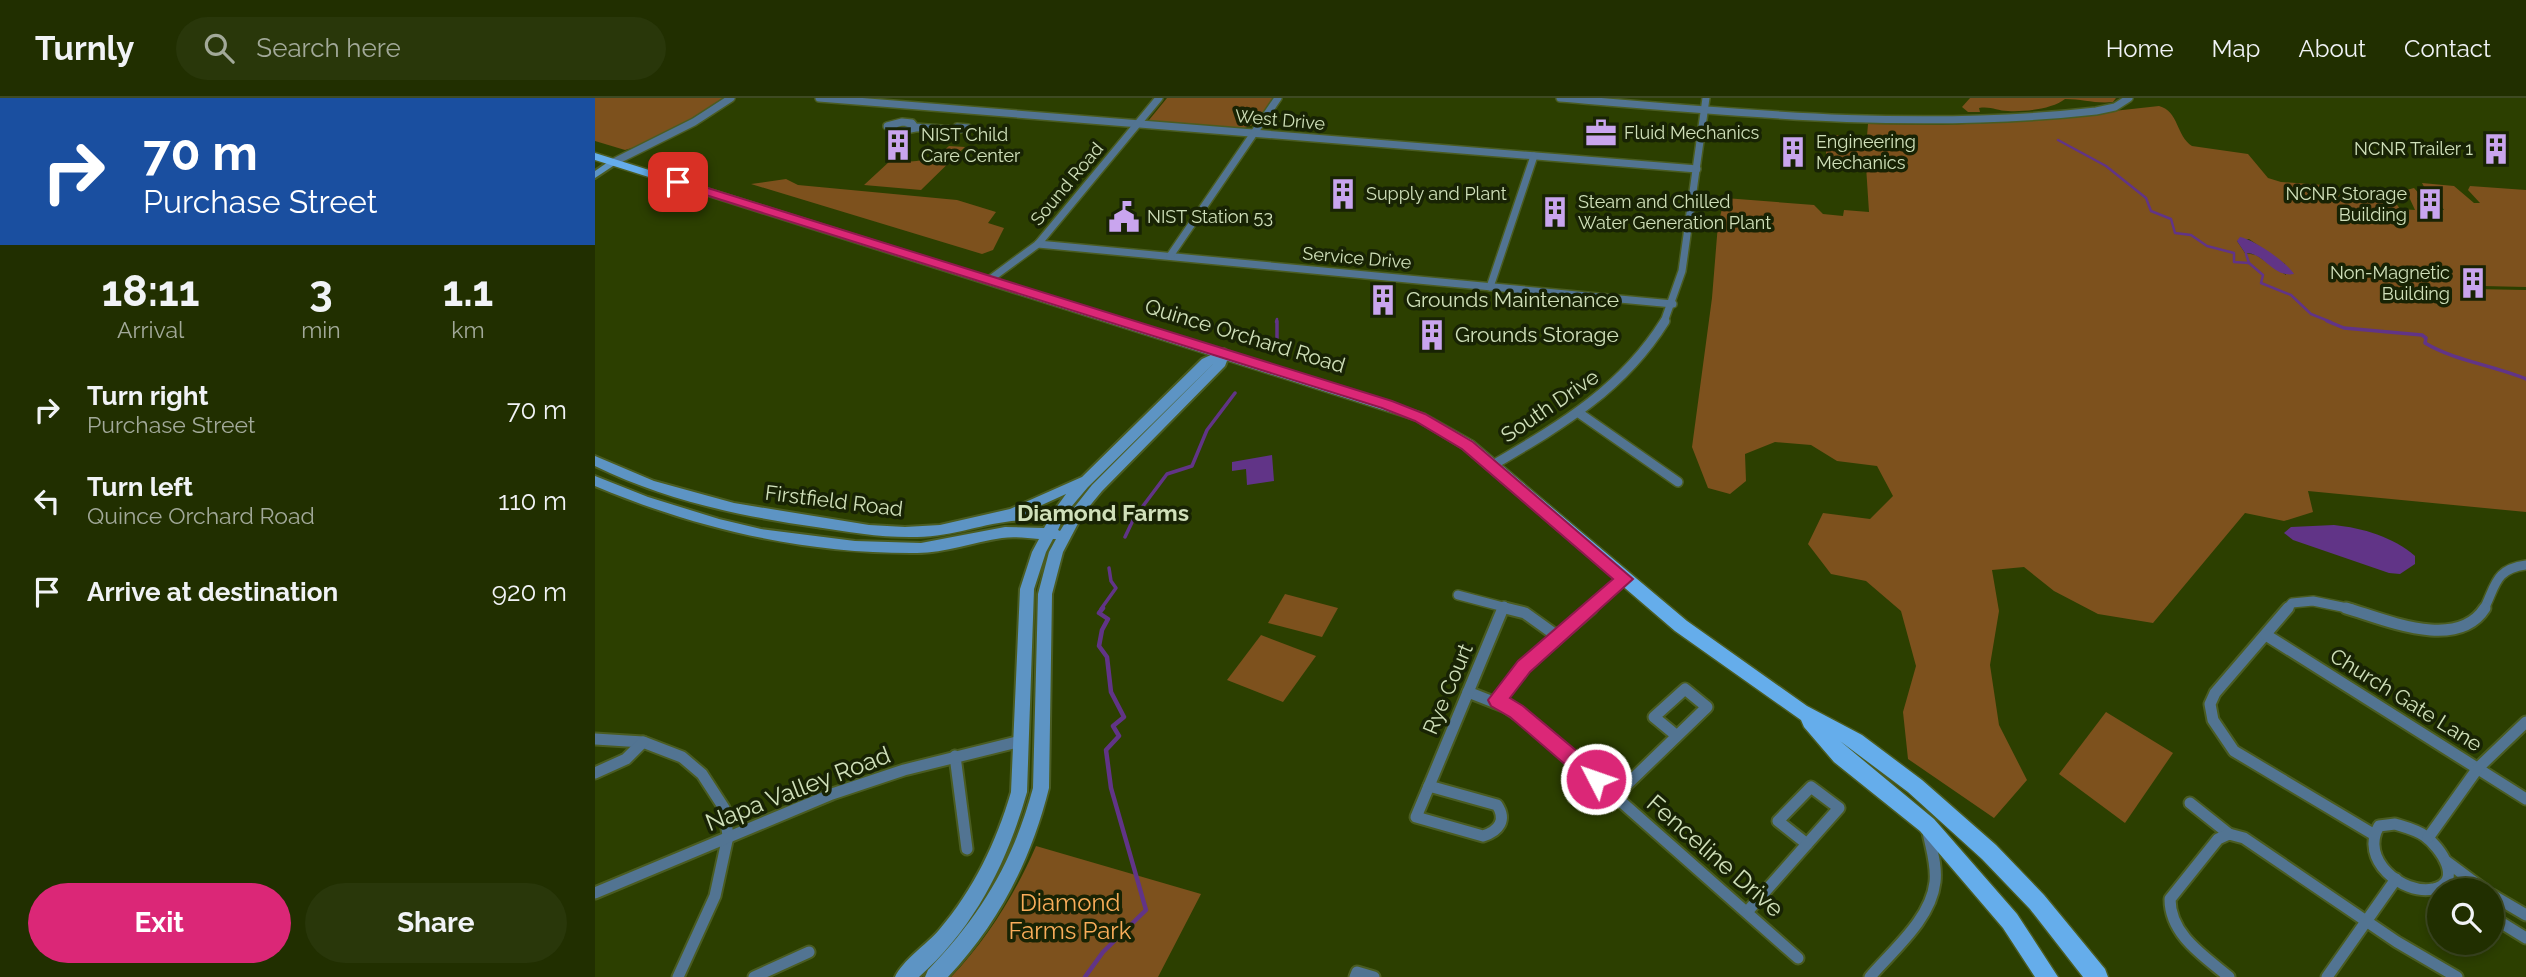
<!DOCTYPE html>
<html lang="en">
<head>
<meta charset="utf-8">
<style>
  :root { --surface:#212f00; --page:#29370a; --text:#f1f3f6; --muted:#a2a999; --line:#3e4a22; --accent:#db2777 }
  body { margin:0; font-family:Raleway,sans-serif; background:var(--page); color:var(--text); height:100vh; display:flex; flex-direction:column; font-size:26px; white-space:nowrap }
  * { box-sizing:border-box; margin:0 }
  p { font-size:23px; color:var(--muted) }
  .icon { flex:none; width:38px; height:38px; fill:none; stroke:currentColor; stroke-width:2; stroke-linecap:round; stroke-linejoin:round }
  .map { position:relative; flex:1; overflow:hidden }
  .sheet { display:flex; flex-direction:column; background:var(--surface); width:595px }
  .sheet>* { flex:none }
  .hud { background:#1a4fa0; color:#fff; overflow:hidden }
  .buttons { position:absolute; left:1832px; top:780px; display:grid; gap:14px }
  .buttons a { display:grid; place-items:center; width:77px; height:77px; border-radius:50%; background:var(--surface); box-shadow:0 4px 10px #0003,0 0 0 2px var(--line); font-size:35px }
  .pin { position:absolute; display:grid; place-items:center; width:60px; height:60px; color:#fff; margin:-30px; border-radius:14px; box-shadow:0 4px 10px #0006 }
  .me { position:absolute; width:77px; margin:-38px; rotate:311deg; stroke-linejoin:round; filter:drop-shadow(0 0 5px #0008) }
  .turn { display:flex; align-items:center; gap:24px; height:147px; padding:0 28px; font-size:32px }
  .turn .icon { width:91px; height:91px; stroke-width:2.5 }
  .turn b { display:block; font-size:49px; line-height:60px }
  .eta { display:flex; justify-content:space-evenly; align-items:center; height:119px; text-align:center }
  .eta b { font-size:42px; font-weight:700; line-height:49px }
  .button { display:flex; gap:14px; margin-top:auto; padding:14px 28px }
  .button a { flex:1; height:80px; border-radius:42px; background:var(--accent); color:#fff; font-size:28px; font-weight:700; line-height:80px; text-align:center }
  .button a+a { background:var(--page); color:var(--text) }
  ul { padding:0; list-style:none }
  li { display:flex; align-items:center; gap:21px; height:91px; padding:0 28px }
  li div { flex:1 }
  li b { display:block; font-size:26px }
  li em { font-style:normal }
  header { display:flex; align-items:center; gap:42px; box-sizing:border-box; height:98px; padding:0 35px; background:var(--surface); border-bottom:2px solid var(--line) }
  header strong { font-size:33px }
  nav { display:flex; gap:38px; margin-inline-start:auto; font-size:24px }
  .search { width:490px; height:63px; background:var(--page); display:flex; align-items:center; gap:18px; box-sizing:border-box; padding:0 24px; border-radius:38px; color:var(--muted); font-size:26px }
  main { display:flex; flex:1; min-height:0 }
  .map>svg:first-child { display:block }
  .green { fill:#7d511d; fill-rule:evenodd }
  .water { fill:#613487 }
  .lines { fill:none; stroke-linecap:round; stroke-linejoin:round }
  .stream-far2 { stroke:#613487; stroke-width:2.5 }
  .stream-far1 { stroke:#613487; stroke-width:3.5 }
  .stream { stroke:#613487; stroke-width:4.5 }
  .street-far2-casing { stroke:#4a5c21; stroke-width:10 }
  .street-far1-casing { stroke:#4a5c21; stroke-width:12 }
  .street-casing { stroke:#4a5c21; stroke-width:15 }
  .secondary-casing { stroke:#4a5c21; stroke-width:4 }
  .primary-casing { stroke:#4a5c21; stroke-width:3 }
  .street-far2 { stroke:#527492; stroke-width:7 }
  .street-far1 { stroke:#527492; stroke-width:9 }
  .street { stroke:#527492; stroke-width:11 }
  .secondary { fill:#5d94c4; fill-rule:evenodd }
  .primary { fill:#65adeb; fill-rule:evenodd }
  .route { fill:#db2777; stroke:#8e194d; stroke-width:2 }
  .labels { text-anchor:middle; stroke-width:7; stroke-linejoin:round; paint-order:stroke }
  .far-street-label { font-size:18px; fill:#d0e0ba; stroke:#182304 }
  .far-poi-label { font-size:18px; fill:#d0e0ba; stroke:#182304; text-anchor:start }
  .poi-label { font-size:21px; fill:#d0e0ba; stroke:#182304; text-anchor:start }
  .street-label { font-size:21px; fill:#d0e0ba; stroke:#182304 }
  .neighbourhood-label { font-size:23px; font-weight:bold; fill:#d0e0ba; stroke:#182304 }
  .near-street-label { font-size:24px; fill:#d0e0ba; stroke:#182304 }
  .near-park-label { font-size:24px; fill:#f9ad5a; stroke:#182304 }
</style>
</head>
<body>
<header>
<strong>Turnly</strong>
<div class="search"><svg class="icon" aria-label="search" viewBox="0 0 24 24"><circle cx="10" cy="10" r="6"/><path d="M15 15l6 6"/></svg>Search here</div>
<nav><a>Home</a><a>Map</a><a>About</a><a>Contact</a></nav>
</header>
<main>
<section class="sheet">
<div class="hud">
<div class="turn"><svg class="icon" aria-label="right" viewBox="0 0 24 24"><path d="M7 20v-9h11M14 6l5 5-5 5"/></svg><div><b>70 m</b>Purchase Street</div></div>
</div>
<div class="eta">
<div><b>18:11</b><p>Arrival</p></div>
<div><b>3</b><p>min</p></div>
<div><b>1.1</b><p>km</p></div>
</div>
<ul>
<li><svg class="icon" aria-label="right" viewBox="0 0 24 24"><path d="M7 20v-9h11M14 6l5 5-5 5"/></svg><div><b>Turn right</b><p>Purchase Street</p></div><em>70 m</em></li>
<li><svg class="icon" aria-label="left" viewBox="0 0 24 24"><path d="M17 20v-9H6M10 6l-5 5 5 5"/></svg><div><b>Turn left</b><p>Quince Orchard Road</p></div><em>110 m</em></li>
<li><svg class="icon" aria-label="arrive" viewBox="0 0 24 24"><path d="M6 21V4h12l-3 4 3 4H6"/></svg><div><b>Arrive at destination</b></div><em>920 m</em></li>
</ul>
<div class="button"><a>Exit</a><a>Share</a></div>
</section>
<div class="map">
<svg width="1931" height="879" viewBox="0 0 1931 879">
  <rect width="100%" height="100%" fill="#2c3f00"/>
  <g class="green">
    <path d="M0 0H130L79 32 40 49 30 52 0 43Z"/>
    <path d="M572 0H678L660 26 647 31 556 24 554 22Z"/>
    <path d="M1375 0H1521L1518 4C1501 6 1487 1 1470 1 1458 11 1429 14 1413 13 1402 13 1396 8 1384 10L1385 14H1373L1367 9Z"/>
    <path d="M1564 8C1584 13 1581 38 1597 48L1653 56 1673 80 1686 84 1728 87 1733 96 1789 103 1787 92 1800 94 1803 98H1796L1805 111 1820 112 1814 99 1808 93 1819 90 1827 99 1822 100 1829 111 1849 112 1841 100H1835L1827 85 1859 88 1879 105H1885L1873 92 1875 88 1931 92V189L1888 188 1881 181H1868L1877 191 1931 192V414L1713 393 1718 414 1689 423 1650 415 1558 525 1503 516 1459 493 1429 469 1397 472 1404 513 1395 567 1404 627 1432 682 1399 720 1313 661 1308 614 1321 568 1306 513 1271 483 1236 476 1213 446 1228 415 1275 421 1298 398 1282 368 1242 363 1216 347 1180 344 1150 356 1151 383 1135 396 1113 390 1097 349 1117 200 1123 126 1130 100 1219 107 1228 116 1248 118 1249 112 1274 114 1271 68 1243 66V60L1231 58V40L1222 39V36L1267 39 1272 38 1273 26 1348 27 1418 24ZM1654 141 1690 166 1691 177 1661 157 1650 155 1642 143Z"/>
    <path d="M354 48 370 49 326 92 269 87 295 63C316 65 338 64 354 48Z"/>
    <path d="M191 81 203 87 362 102 401 114 393 125 409 130 398 152 387 156 156 86Z"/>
    <path d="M690 496 743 510 727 539 673 525Z"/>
    <path d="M666 537 721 558 688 604 632 582Z"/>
    <path d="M1511 614 1578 655 1530 725 1464 676Z"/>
    <path d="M441 748 606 796 563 879H356C393 840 420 796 441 748Z"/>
  </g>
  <g class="water">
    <path d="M1645 139C1658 141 1693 165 1699 176 1678 180 1669 154 1650 155L1642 143Z"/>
    <path d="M677 357 679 383 652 387 651 371 637 373V364Z"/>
    <path d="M1739 427C1768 430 1798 439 1820 458V466L1805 476 1794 475 1698 442 1689 435 1696 429Z"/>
  </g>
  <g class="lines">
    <g class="stream-far2">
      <path d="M1463 42 1511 68 1551 100 1556 113 1576 121 1580 135 1596 137 1612 148 1639 155V164L1654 165 1668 177 1666 185 1696 197 1716 216 1736 224"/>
      <path d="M1651 156 1654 165"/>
      <path d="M681 224 682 221"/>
    </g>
    <g class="stream-far1">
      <path d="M682 223V246"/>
      <path d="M1732 223 1749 230 1827 237 1831 240 1830 245C1860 263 1898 267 1931 281"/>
      <path d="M530 439 539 420 572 376 597 368 612 332 640 295"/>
      <path d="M506 511 521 490 516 483 514 470"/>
    </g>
    <path class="stream" d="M490 879 508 854 551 812 516 690 511 652 524 638 518 628 529 619 516 594 512 559 504 548 507 532 513 521 504 515 508 510"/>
    <defs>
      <g id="street-far2">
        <path d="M224 0 1102 71"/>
        <path d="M965 0C1143 15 1322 33 1501 13L1520 9 1534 0"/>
        <path d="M307 24 317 25 320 29 360 32 362 29 373 30C355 35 339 28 321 30 312 31 307 35 298 34L299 28H292Z"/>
        <path d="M19 64 99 24 136 0"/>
        <path d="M443 146 1078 206"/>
        <path d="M575 158 683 0"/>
        <path d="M394 182 443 146 564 0"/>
        <path d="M895 189 939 58"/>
        <path d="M1069 224 1087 173 1111 0"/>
      </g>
      <g id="street-far1">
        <path d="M984 315 1083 384"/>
        <path d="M898 367C966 327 1027 292 1070 223"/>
        <path d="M863 497 916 511"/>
        <path d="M908 511 909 508"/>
        <path d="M995 511 1029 482"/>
        <path d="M1692 511 1697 505 1718 503 1757 511"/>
        <path d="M1889 511C1901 487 1900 471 1931 467"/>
      </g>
      <g id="street">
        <path d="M910 510 930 515 962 538"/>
        <path d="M1693 510 1620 595 1615 606 1618 622 1639 653 1778 736"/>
        <path d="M1751 510C1789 521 1862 554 1890 510"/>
        <path d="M1671 537 1931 701"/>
        <path d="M873 594 911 609 944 631 1203 860"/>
        <path d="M902 602 929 569 997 510"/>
        <path d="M0 641 48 644 87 659 107 676 129 710 133 738 120 798 83 879"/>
        <path d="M360 658 372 751"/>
        <path d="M0 675 31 661 48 644"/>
        <path d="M834 688 902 707C912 722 904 733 888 738L821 719Z"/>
        <path d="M834 688 908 510"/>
        <path d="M1216 689 1244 710 1212 746 1183 723Z"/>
        <path d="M1020 698 1112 609 1090 591 1059 619 1082 638"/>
        <path d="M1595 705 1634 736"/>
        <path d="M1800 726C1810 729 1822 732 1830 738 1845 749 1870 784 1838 791 1807 797 1764 761 1784 728Z"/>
        <path d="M1833 740 1883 670 1931 624"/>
        <path d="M1852 764 1891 793"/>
        <path d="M0 795 237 696 309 672 426 643"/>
        <path d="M1897 797 1931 817"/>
        <path d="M1152 814 1212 746"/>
        <path d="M1897 819 1931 840"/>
        <path d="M159 879 214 854"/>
        <path d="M760 879 762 874 779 879"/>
        <path d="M1275 879C1298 852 1336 821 1340 784 1342 767 1336 750 1333 734"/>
        <path d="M1634 879C1609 858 1575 837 1575 801L1623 741 1634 736 1649 740 1802 844 1862 879"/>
        <path d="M1732 879 1801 781"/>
      </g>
      <g id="secondary">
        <path d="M16 62 24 64 0 80V73Z"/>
        <path d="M629 251 635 255 630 268 507 393 488 416 468 454 457 496 454 690C436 762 404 825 353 879H330L333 872C386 817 418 764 438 690L443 496 454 454 461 441H458L451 454 439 491 432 694C412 765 380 829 324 879H300C307 863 332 846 344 832 379 791 401 745 416 694L425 491 437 454 444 441C432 440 419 438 407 440 379 444 350 455 322 455 211 456 102 431 0 388V378L53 399 124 421 166 431 260 443 326 445 410 429 449 430 453 423C403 417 369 438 322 439 288 440 254 434 221 429 144 418 70 402 0 368V358L59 383 139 405 274 427 310 429 345 427 415 411 487 379 607 261ZM619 265 497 387 474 416 471 415 493 389ZM471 396 458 414 438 411ZM466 425H470L465 433 463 432Z"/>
      </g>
      <path id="primary" d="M0 55 830 316 878 343 1092 523 1212 608 1267 637 1327 682 1401 747 1449 797 1510 871 1513 879H1488L1435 811 1387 761 1313 694 1245 643 1339 721 1422 816 1463 879H1440L1408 830 1325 733 1239 664 1209 629 1206 622 1080 533 868 351 820 322 0 62Z"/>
    </defs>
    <use href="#street-far2" class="street-far2-casing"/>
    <use href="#street-far1" class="street-far1-casing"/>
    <use href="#street" class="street-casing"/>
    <use href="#secondary" class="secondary-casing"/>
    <use href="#primary" class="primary-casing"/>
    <use href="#street-far2" class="street-far2"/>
    <use href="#street-far1" class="street-far1"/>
    <use href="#street" class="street"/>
    <use href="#secondary" class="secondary"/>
    <use href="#primary" class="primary"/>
  </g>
  <path class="route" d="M79 82H87L797 303 830 316 878 344 1038 481 935 574 915 600 928 608 1008 675 1010 681 1008 687 1001 690 994 687 915 619 896 608 893 602 923 563 1018 481 867 351 820 323 787 310 79 87Z"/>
  <defs>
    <symbol id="office-bare" viewBox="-9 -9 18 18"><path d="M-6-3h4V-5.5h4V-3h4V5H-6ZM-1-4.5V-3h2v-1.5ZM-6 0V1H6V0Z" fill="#c9a5ee" stroke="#182304" stroke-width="2.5" paint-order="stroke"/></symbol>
    <symbol id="building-bare" viewBox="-9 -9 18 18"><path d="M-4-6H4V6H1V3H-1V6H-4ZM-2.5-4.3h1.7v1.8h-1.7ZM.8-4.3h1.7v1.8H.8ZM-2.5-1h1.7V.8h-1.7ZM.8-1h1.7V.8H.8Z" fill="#c9a5ee" stroke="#182304" stroke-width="2.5" paint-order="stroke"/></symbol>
    <symbol id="civic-bare" viewBox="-9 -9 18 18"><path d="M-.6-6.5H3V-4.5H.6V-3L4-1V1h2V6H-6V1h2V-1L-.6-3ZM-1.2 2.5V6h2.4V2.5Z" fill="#c9a5ee" stroke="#182304" stroke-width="2.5" paint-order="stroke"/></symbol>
  </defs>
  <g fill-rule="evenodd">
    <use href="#office-bare" x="984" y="13" width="44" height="44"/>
    <use href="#building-bare" x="281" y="25" width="44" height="44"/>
    <use href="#building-bare" x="1879" y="29" width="44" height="44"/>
    <use href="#building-bare" x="1176" y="32" width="44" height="44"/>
    <use href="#building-bare" x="726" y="74" width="44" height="44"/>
    <use href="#building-bare" x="1813" y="84" width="44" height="44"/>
    <use href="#building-bare" x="938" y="92" width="44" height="44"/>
    <use href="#civic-bare" x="507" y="97" width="44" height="44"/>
    <use href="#building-bare" x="1856" y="163" width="44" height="44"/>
    <use href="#building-bare" x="766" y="180" width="44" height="44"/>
    <use href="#building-bare" x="815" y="215" width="44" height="44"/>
  </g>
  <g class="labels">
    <g class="far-street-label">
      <text transform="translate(685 22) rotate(5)" y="6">West Drive</text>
      <text transform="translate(472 86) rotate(-50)" y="6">Sound Road</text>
      <text transform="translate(762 160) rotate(5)" y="6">Service Drive</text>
    </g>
    <g class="far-poi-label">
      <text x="1029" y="41">Fluid Mechanics</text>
      <text x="326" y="43">NIST Child<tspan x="326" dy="21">Care Center</tspan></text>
      <text x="1221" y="50">Engineering<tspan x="1221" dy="21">Mechanics</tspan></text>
      <text x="1878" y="57" text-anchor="end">NCNR Trailer 1</text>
      <text x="771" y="102">Supply and Plant</text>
      <text x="1812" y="102" text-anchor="end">NCNR Storage<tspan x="1812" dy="21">Building</tspan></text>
      <text x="983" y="110">Steam and Chilled<tspan x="983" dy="21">Water Generation Plant</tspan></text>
      <text x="552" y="125">NIST Station 53</text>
      <text x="1855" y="181" text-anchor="end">Non-Magnetic<tspan x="1855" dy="21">Building</tspan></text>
    </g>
    <g class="poi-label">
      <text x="811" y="209">Grounds Maintenance</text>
      <text x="860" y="244">Grounds Storage</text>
    </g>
    <g class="street-label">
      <text transform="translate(650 238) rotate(17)" y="7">Quince Orchard Road</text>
      <text transform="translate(955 308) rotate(-34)" y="7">South Drive</text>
      <text transform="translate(239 403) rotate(7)" y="7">Firstfield Road</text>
      <text transform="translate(853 591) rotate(-67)" y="7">Rye Court</text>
      <text transform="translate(1811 602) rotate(32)" y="7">Church Gate Lane</text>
    </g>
    <g class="neighbourhood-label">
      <text x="508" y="423">Diamond Farms</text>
    </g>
    <g class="near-street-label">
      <text transform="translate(203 691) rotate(-21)" y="8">Napa Valley Road</text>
      <text transform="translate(1120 758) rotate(41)" y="8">Fenceline Drive</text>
    </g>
    <g class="near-park-label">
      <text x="475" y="813">Diamond<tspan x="475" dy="28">Farms Park</tspan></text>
    </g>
  </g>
</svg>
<div class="buttons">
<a><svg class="icon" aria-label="search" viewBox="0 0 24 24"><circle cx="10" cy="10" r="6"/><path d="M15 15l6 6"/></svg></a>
</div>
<div class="pin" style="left:83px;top:84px;background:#d93025"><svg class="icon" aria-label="arrive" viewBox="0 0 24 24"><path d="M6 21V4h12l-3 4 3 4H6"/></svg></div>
<svg class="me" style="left:1001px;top:681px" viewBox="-20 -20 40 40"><circle r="17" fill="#db2777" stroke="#fff" stroke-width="3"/><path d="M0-11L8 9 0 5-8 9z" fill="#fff"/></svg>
</div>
</main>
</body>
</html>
